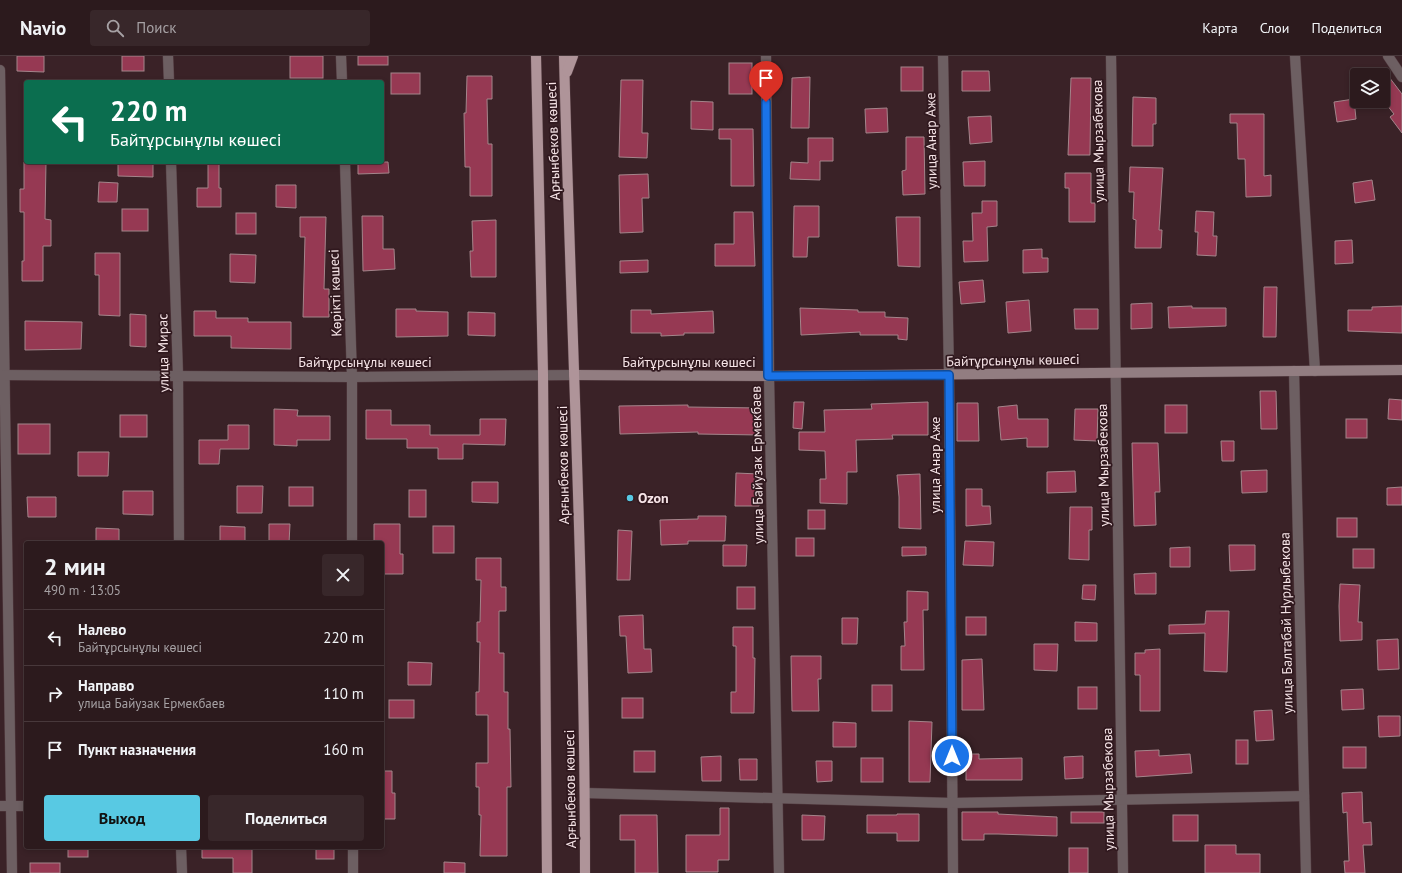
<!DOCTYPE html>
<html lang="ru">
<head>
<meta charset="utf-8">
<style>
  :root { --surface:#2c1a1d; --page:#38272a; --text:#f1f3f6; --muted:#a6a1a4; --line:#48383b; --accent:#58c9e3 }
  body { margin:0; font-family:"PT Sans",sans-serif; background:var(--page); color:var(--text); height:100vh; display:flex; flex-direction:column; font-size:15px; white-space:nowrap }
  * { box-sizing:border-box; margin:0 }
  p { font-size:13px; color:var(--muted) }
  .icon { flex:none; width:22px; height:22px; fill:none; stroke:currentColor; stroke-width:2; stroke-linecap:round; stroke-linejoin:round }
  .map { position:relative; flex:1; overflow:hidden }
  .side { position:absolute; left:24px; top:485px; width:360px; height:308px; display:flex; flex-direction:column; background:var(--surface); border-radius:4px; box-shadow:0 2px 6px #0003,0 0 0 1px var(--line) }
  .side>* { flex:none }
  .hud { position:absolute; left:24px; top:24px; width:360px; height:84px; border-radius:4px; box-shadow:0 2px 6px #0003,0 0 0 1px var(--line); background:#0b6e4f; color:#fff; overflow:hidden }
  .fabs { position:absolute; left:1350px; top:12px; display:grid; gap:8px }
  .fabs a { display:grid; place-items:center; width:40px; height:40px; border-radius:4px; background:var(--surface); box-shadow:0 2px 6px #0003,0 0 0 1px var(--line); font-size:20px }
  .pin { position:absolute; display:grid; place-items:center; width:34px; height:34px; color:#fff; margin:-41px -17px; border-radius:50% 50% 50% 0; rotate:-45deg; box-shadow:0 0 4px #0007 }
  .pin .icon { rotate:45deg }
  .me { position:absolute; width:44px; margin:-22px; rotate:0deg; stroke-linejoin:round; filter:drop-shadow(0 0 3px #0008) }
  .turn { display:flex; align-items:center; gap:14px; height:84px; padding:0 20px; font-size:18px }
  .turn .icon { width:52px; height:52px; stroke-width:2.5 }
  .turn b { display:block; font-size:28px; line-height:34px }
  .round { display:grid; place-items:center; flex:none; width:42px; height:42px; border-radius:4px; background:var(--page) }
  .head { display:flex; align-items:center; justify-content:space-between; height:68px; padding:0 20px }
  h1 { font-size:24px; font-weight:800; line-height:30px }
  .cta { display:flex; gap:8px; margin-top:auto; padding:8px 20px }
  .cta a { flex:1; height:46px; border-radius:4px; background:var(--accent); color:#111; font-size:16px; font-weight:800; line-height:46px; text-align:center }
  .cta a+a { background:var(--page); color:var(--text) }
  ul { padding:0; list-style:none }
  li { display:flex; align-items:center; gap:12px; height:56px; padding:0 20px; border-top:1px solid var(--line) }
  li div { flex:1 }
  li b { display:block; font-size:15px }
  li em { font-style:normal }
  header { display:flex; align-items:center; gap:24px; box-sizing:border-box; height:56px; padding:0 20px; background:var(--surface); border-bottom:1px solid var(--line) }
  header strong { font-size:19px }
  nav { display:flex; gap:22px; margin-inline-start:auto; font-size:14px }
  .search { width:280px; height:36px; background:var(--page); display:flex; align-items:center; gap:10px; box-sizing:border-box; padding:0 14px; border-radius:4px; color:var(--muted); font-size:15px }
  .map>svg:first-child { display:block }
  .building { fill:#963953; stroke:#a4858b }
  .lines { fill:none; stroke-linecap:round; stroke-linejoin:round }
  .street-casing { stroke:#543d42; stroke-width:11 }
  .secondary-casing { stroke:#543d42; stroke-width:11 }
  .primary-casing { stroke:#543d42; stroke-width:11 }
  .street { stroke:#6d5f62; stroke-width:10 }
  .secondary { stroke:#927d81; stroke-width:10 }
  .primary { stroke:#af9499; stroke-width:10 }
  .route-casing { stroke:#114b97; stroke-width:10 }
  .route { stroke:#1a73e8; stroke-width:7 }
  .poi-dot { fill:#58c9e3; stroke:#30181e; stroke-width:1.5 }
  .labels { text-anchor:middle; stroke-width:3.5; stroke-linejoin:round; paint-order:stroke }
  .street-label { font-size:14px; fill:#f6e4e7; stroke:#30181e }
  .poi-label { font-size:14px; font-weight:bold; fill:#f6e4e7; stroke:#30181e; text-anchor:start }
</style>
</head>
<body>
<header>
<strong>Navio</strong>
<div class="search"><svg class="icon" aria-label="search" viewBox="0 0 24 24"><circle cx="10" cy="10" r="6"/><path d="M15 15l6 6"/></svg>Поиск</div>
<nav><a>Карта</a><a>Слои</a><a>Поделиться</a></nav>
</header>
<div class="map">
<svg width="1402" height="817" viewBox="0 0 1402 817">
  <rect width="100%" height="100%" fill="#3a2227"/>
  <g class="building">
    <path d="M17 0H44V16L17 15Z"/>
    <rect x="122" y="0" width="22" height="15"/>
    <rect x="290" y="0" width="33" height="22"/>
    <rect x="358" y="0" width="30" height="9"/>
    <rect x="729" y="7" width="23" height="31"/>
    <rect x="901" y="11" width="22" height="24"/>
    <path d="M962 15H989L990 35H962Z"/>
    <rect x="391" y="17" width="29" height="21"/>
    <path d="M467 20H492V43H487L488 88H492V140H470V111H465L464 57H466Z"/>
    <path d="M810 21 809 72H791L792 22Z"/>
    <path d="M1389 21 1402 38V77L1390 61 1394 58 1383 44V25Z"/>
    <path d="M1071 22H1091L1090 99H1068Z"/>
    <path d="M621 24H643L642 77H648L647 102 619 101Z"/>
    <path d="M1133 41 1156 42V68H1153V90H1132Z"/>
    <path d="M1354 43 1356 63 1337 66 1334 46Z"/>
    <path d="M691 45 713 46V74L691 73Z"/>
    <path d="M887 52 888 76 866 77 865 53Z"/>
    <path d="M1230 58H1264V120L1271 119V140L1246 141 1245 103H1238L1237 67H1230Z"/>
    <path d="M991 60 992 86 970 88 968 61Z"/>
    <path d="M719 73H753L754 130H731V83H719Z"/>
    <path d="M906 81H924L925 138 903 139 902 115 906 114Z"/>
    <path d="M808 82H833V105H820V124L790 123 791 106 808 107Z"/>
    <path d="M985 105V130H964L963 106Z"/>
    <path d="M24 106H46L45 163 51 164V190H43V225H22V205H24V156H20V133H24Z"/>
    <path d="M118 106H153V121L118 120Z"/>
    <path d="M208 106H219V132H221V151H197V132H208Z"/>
    <path d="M364 106H388L389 117 358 118V108H365Z"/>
    <path d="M1130 111 1163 112 1159 174H1162L1161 192H1135L1136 164 1133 163 1134 136H1129Z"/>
    <path d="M1065 117H1091V147H1095V166H1069V132H1065Z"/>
    <path d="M648 118 649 142H642L643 176 620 177 619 119Z"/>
    <path d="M1372 124 1375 144 1355 147 1353 127Z"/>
    <path d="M99 126 118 127 117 146H98Z"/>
    <path d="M276 129H296V152L276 151Z"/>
    <path d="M982 145H997V170L987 171 988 205 964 206 963 185H973L972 157H982Z"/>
    <path d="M794 150H819V181H808L807 201H793Z"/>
    <rect x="122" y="153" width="26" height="22"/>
    <path d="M1196 155 1214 156 1213 180H1217L1216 200 1197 199 1198 176H1195Z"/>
    <path d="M734 156H753L755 210H715V188H734Z"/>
    <rect x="236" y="157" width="20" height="21"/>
    <path d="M362 160H383V193H394L395 213 363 215Z"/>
    <path d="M300 161H326L324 233H329V261H303L305 181H300Z"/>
    <path d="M896 161H920V211L898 210Z"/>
    <path d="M496 164V221H471L470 195H473L472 165Z"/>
    <path d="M1352 184 1353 207 1335 208V185Z"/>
    <path d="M1042 193V202H1048V216L1023 217V194Z"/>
    <path d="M95 197H120V260L99 259V219H95Z"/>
    <path d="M230 198 256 199 255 227 230 226Z"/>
    <path d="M648 204V216L620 217V205Z"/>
    <path d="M983 224 985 246 961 248 959 226Z"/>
    <path d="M1264 231H1277L1276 281H1263Z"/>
    <path d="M1029 244 1031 275 1008 277 1006 246Z"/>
    <path d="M1152 247V272L1131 273V248Z"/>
    <path d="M1192 250V252H1226V270L1169 272 1168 251Z"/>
    <path d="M1402 250V277L1348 275V254H1372V251Z"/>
    <path d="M800 252 858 254V256H885V261L908 262 907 284 898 283V279H860V276L801 279Z"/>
    <path d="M396 253H416V255L448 256V280L396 281Z"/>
    <path d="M1074 253H1098V273H1075Z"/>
    <path d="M631 254H651V258L713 255 714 277H684V279L661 280V277H631Z"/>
    <path d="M194 255H216V262H248V266H291V293L231 292V280H194Z"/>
    <path d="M468 256 495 257V280L468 279Z"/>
    <path d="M130 258 146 259V291L130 290Z"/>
    <path d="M25 265 82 266 81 293 25 294Z"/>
    <path d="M1260 335H1276L1277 373H1261Z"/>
    <path d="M1389 343 1402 344V364L1388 363Z"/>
    <path d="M794 346H804L802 373 793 372Z"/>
    <path d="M928 346V379H892L893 383 856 384 857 416H847V448L820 447V423H826L825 395 799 394V376H825L824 354 872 353 871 348Z"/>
    <path d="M957 347H978L979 385H957Z"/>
    <path d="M688 349V351L760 352 759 379 698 378V376L620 378 619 350Z"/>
    <path d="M1017 349 1018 363H1048V391H1027V382L1001 384 998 351Z"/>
    <rect x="1165" y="349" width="22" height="28"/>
    <path d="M274 353 298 354 297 360H330V384H297V390L274 389Z"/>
    <path d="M1075 353H1098L1097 385 1074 384Z"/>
    <path d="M366 354H391V369H430V379H480V363H506L505 389 463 388V403H438V392H407V383H366Z"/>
    <rect x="120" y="359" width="27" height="22"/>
    <rect x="1346" y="363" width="21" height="19"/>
    <rect x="18" y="368" width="32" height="30"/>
    <path d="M228 369H249V393H220L219 408H199V384H228Z"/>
    <path d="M1221 385H1234V405H1222Z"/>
    <path d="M1132 387H1158L1160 436H1155L1156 469 1134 470Z"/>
    <path d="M78 396H109L108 420H78Z"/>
    <path d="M1267 414V436L1242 437 1241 415Z"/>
    <path d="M1075 415 1076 436 1047 437V416Z"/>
    <path d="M736 417 759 418V450H735Z"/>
    <path d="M920 418 921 473 899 472V441L897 419Z"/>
    <path d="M472 426H498V447L472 446Z"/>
    <path d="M237 430H263L262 457H237Z"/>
    <rect x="289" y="431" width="24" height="19"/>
    <path d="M1402 431V449H1387V432Z"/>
    <path d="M966 433H982V450H990L991 468 966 470Z"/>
    <rect x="409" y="434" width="17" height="27"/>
    <path d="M123 435H153V459L123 458Z"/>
    <path d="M27 441H56V461H28Z"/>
    <path d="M1070 451H1092V474H1089V504L1069 503Z"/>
    <rect x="808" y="454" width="17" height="19"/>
    <path d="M698 460H726L725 485H688V488L661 489 660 464 698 463Z"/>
    <rect x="1337" y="462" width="20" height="19"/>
    <path d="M269 468H290L289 487H269Z"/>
    <path d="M374 468H400V498H403V518H382V487H374Z"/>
    <path d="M220 470 245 471V487H220Z"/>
    <rect x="433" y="470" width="21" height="27"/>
    <path d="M96 472 119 473V487H96Z"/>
    <path d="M618 474 632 475 630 524H617Z"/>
    <rect x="796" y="482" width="18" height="18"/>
    <path d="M965 485 994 486 993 510 963 509Z"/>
    <path d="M723 489H747L746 510H723Z"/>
    <path d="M1229 489H1255V514L1230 515Z"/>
    <path d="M902 491H926V499L902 500Z"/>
    <path d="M1190 491V511H1170V492Z"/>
    <rect x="1353" y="493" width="21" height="19"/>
    <path d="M476 502H501V531H506V555H499V597H504V636H508V673H510L511 731H507V800H480L481 759H479V731H476V707H488V659H476V636H479L480 586H477V566H480L481 524H476Z"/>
    <path d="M1156 517V538H1135L1134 518Z"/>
    <path d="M1340 528 1360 529 1358 566H1362V584L1340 585 1339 550Z"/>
    <path d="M1083 529H1096L1095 544 1082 543Z"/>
    <rect x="737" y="531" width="18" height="22"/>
    <path d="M907 535 928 536V554H923L924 614H901V590H905L904 566H907Z"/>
    <path d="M1206 555H1229L1227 616 1204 615 1205 577 1169 578V569L1205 568Z"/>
    <path d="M643 559 644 593H651L652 616 628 617 626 580H620L619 560Z"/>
    <rect x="966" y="561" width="20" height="18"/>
    <path d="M842 562H858L857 588H842Z"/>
    <path d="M1075 566 1097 567V585H1075Z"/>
    <path d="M733 571H753V602H755L754 657H731V636H736V590H733Z"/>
    <path d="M1398 583 1399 613 1378 614 1377 584Z"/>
    <path d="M1034 588H1058L1057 615 1034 614Z"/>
    <path d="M1160 593V655H1140V619H1135V597H1145V594Z"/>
    <path d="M791 600H821V623H818L819 655H792Z"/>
    <path d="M982 603 984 654H962V604Z"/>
    <path d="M408 606 432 607 431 629H408Z"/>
    <rect x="872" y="629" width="20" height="26"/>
    <rect x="1078" y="631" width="19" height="22"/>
    <path d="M1363 633 1364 653 1342 654 1341 634Z"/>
    <rect x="622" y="642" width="21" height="20"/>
    <rect x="389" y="644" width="25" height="18"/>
    <path d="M1272 654 1274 684 1256 685 1254 655Z"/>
    <path d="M1378 660H1400V680L1379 681Z"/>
    <path d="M909 665 932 666 930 726H909Z"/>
    <path d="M833 666 856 667V691H833Z"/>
    <rect x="1236" y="684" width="12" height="24"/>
    <rect x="1343" y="691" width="23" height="21"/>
    <path d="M1159 694V700L1190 698 1192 717 1136 721 1135 695Z"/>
    <rect x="634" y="695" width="21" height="21"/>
    <path d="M966 698H979V703L1022 702V724H966Z"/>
    <path d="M721 700V725H702L701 701Z"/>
    <path d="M1083 700V722L1065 723 1064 701Z"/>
    <rect x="861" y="702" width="22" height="24"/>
    <path d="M739 703H757V724H740Z"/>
    <path d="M816 705H832V725L817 726Z"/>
    <path d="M382 715H392V737H395V763H382Z"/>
    <path d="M1362 736 1363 767 1371 766 1372 789H1363L1365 817H1345L1344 805H1349L1347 756 1343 757 1342 737Z"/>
    <path d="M720 752H729V804H718V816H686V779H720Z"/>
    <path d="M962 756H998V758L1057 761V780L998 778H984V784H962Z"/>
    <rect x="1071" y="756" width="33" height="11"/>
    <path d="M897 758H919V785H897V777H867V759H897Z"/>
    <path d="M620 759H657L658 817H635V784H620Z"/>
    <path d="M802 759 825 760 824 784H802Z"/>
    <rect x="1173" y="759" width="25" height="26"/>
    <path d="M1205 789H1236V798H1260V817H1205Z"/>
    <rect x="68" y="791" width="20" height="10"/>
    <path d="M202 791H252V817H233V802H202Z"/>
    <rect x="316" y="791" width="18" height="12"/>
    <rect x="1069" y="792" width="19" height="25"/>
    <path d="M444 806 465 807V817H444Z"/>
    <rect x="30" y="807" width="30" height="10"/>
  </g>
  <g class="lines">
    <defs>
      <g id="street">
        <path d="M168 0 169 26"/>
        <path d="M341 0 342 26"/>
        <path d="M766 0 769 320 779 817"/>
        <path d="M943 0 949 319 953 817"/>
        <path d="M1111 0 1123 817"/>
        <path d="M1295 0 1315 315"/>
        <path d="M1388 0 1402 21"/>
        <path d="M0 14 12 817"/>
        <path d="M171 106 178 319 179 487"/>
        <path d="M345 106 352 321V487"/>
        <path d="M1294 315 1306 817"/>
        <path d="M0 319 352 321 574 319"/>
        <path d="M585 737 952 747 1304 740"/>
        <path d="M0 750H26"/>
        <path d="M181 791 182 817"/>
        <path d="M353 791V817"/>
      </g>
      <path id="secondary" d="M574 319 769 320 1402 314"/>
      <g id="primary">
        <path d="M536 0 543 318 547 817"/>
        <path d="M564 0C571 272 585 545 585 817"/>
        <path d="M567 16 573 0"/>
      </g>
    </defs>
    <use href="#street" class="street-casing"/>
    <use href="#secondary" class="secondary-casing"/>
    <use href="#primary" class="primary-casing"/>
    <use href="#street" class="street"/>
    <use href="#secondary" class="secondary"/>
    <use href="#primary" class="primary"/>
  </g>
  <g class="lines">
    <defs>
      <path id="route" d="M766 46 768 320 949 319 952 700"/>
    </defs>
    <use href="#route" class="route-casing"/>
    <use href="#route" class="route"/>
  </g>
  <circle class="poi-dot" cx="630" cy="442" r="4"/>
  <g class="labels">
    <g class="street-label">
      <text transform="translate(553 85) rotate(-92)" y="5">Арғынбеков көшесі</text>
      <text transform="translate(931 85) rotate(-91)" y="5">улица Анар Аже</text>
      <text transform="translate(1098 85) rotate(-91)" y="5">улица Мырзабекова</text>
      <text transform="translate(335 237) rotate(-92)" y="5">Көрікті көшесі</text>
      <text transform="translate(163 297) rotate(-91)" y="5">улица Мирас</text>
      <text transform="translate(1013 304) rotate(-1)" y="5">Байтұрсынұлы көшесі</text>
      <text x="365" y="311">Байтұрсынұлы көшесі</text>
      <text x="689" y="311">Байтұрсынұлы көшесі</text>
      <text transform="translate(563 409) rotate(-91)" y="5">Арғынбеков көшесі</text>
      <text transform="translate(757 409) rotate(-91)" y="5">улица Байузак Ермекбаев</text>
      <text transform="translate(935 409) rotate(-90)" y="5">улица Анар Аже</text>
      <text transform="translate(1103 409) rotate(-91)" y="5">улица Мырзабекова</text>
      <text transform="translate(1286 567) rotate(-91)" y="5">улица Балтабай Нурлыбекова</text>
      <text transform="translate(570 733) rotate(-91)" y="5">Арғынбеков көшесі</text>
      <text transform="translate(1108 733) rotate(-91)" y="5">улица Мырзабекова</text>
    </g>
    <g class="poi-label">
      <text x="638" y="447">Ozon</text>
    </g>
  </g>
</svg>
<div class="fabs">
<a><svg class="icon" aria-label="layers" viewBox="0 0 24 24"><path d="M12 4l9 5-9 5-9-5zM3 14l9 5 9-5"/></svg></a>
</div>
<div class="pin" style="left:766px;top:46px;background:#d93025"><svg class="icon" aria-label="arrive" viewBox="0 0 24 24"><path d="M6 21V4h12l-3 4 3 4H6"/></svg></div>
<svg class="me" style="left:952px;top:700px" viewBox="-20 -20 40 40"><circle r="17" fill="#1a73e8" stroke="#fff" stroke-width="3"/><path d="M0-11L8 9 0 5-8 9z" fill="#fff"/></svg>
<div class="hud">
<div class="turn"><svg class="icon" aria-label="left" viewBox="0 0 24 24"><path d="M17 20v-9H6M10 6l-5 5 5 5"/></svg><div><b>220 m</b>Байтұрсынұлы көшесі</div></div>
</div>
<section class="side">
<div class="head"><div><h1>2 мин</h1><p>490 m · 13:05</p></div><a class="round"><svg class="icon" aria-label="close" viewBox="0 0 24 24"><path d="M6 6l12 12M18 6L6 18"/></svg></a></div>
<ul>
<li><svg class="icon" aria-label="left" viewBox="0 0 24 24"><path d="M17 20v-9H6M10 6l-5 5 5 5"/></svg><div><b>Налево</b><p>Байтұрсынұлы көшесі</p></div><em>220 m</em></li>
<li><svg class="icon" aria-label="right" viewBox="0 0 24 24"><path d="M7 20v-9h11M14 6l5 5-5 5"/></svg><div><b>Направо</b><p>улица Байузак Ермекбаев</p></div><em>110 m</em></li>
<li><svg class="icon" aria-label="arrive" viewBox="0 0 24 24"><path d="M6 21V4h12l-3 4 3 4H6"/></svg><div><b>Пункт назначения</b></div><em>160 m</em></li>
</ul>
<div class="cta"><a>Выход</a><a>Поделиться</a></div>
</section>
</div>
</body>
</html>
